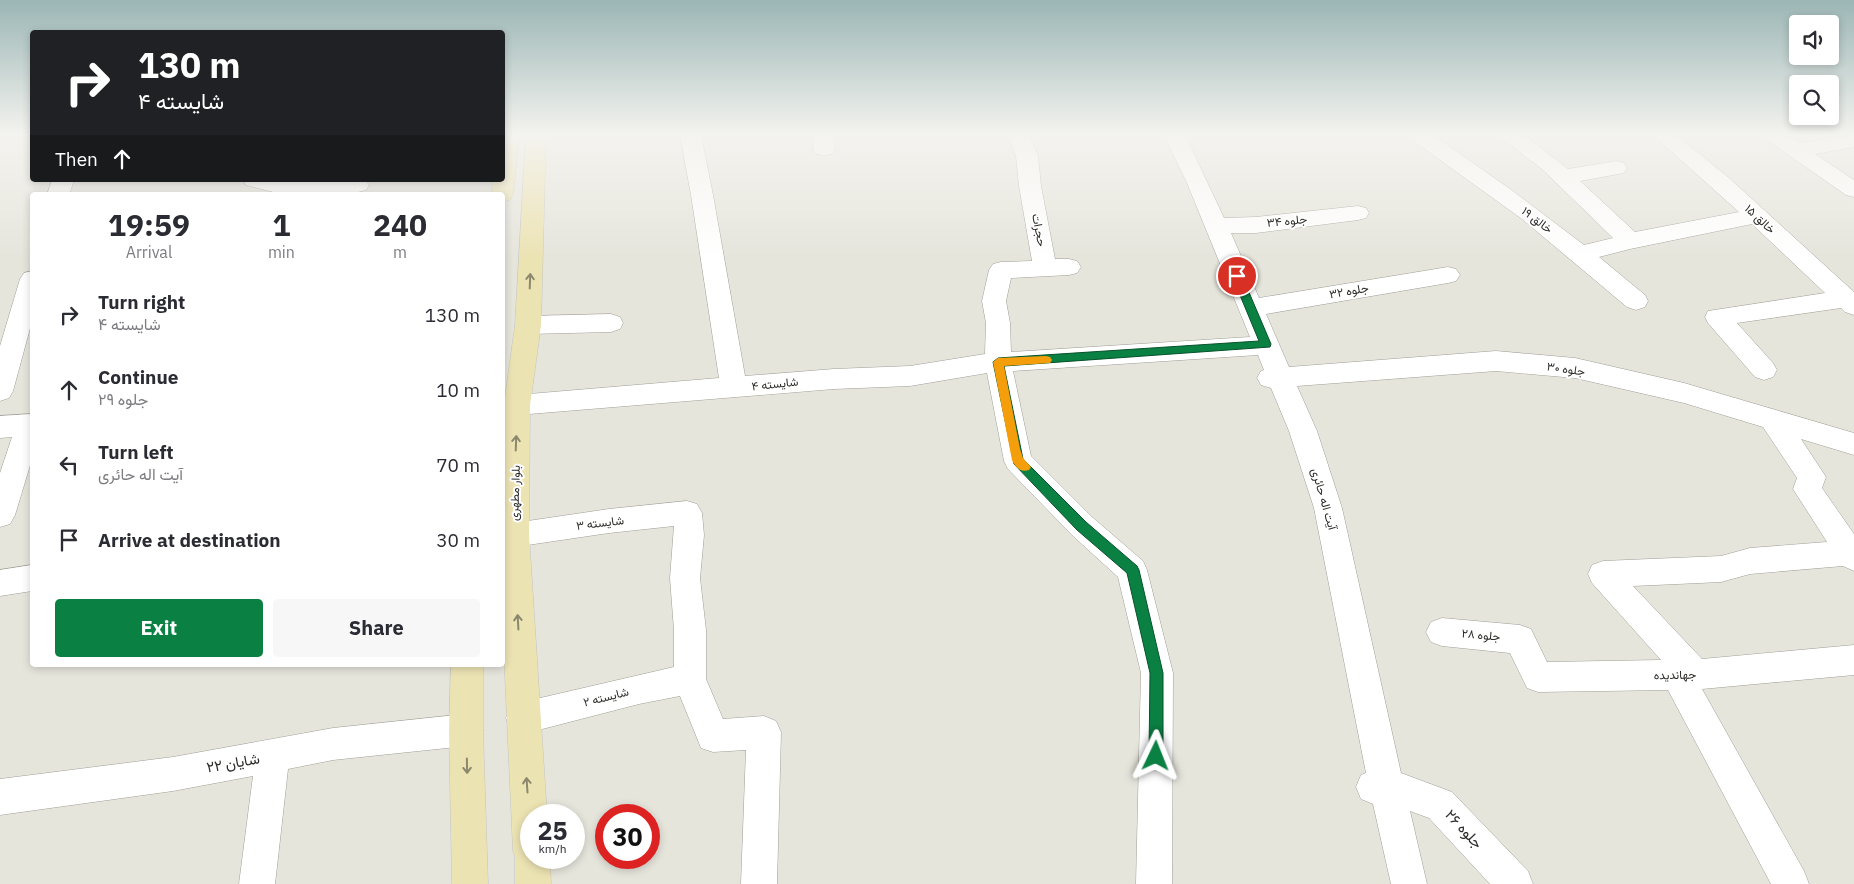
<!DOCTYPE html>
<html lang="en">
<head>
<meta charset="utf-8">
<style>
  :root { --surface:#fff; --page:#f7f7f7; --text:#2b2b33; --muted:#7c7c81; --accent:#0b8043 }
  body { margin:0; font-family:"IBM Plex Sans",Vazirmatn,sans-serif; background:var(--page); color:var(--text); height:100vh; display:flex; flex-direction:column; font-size:19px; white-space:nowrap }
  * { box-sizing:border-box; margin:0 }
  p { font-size:16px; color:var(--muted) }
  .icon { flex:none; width:28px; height:28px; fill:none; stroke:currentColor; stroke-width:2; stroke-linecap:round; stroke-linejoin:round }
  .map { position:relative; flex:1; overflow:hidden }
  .side { position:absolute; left:30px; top:192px; width:475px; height:475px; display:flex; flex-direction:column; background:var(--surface); border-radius:5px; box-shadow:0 2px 8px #0003 }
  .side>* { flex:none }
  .top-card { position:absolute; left:30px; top:30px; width:475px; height:152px; border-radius:5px; box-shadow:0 2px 8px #0003; background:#202124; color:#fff; overflow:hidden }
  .controls { position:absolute; left:1789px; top:15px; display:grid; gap:10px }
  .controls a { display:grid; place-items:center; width:50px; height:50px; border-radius:5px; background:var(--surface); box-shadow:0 2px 8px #0003; font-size:25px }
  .speed { position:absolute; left:520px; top:804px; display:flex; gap:10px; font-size:25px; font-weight:700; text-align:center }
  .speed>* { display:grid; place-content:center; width:65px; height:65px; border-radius:50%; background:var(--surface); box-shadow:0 2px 8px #0003; line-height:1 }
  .speed small { font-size:12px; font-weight:400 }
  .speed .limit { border:8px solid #d22; background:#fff; color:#111 }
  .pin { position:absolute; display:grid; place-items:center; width:42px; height:42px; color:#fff; margin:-21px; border:2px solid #fff; border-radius:50%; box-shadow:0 1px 5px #0007 }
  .me { position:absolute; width:55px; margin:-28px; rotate:2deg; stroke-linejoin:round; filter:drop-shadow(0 0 4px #0008) }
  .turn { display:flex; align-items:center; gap:18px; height:105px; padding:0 25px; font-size:22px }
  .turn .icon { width:65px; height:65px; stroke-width:2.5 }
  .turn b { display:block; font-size:35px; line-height:42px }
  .then { display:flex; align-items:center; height:48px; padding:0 25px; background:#0003; gap:10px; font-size:19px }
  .eta { display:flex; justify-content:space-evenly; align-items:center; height:85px; text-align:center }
  .eta b { font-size:30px; font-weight:700; line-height:35px }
  .cta { display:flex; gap:10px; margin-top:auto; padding:10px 25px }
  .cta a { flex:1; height:58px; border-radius:5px; background:var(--accent); color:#fff; font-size:20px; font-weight:700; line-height:58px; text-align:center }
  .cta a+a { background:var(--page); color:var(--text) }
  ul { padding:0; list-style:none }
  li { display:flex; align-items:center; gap:15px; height:75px; padding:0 25px }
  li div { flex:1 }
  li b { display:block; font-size:19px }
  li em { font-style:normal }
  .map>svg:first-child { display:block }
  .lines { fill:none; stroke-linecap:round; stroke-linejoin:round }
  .minor-casing { stroke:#a09f97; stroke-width:1 }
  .major-casing { stroke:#c4c4c3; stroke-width:1 }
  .minor { fill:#fff; fill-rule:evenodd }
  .major { fill:#ece3b3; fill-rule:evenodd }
  .oneway { stroke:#8c886e }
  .route { fill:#0b8043; stroke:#07532c }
  .slow { fill:#f59e0b }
  .labels { text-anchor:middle; stroke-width:4; stroke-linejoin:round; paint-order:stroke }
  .street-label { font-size:12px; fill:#2d2c29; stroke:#fff }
  .near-street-label { font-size:15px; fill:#2d2c29; stroke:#fff }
</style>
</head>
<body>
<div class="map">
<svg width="1854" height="884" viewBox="0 0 1854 884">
  <rect width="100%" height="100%" fill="#e6e5dc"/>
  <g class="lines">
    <defs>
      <g id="minor">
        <path d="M680 135H701L713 195 745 376 834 369 910 366 985 354 986 323 982 301 989 270 993 264 1001 262 1032 261 1019 186 1016 156 1008 135H1029L1038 156 1041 186 1055 259H1069L1077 261 1081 267 1077 273 1069 275 1011 278 1006 301 1010 323 1011 352 1250 337 1187 183 1164 135H1185L1224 218 1256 217 1358 206 1366 208 1369 213 1366 218 1358 220 1256 233H1231L1259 298 1448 267 1456 269 1460 275 1456 281 1448 283 1266 314 1289 367 1496 351 1575 358 1684 383 1854 433V455L1801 439 1826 477 1822 488 1854 534V571L1843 566 1750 574 1721 582 1633 586 1702 659 1854 645V675L1702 689 1804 871 1809 884H1771L1668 690 1538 692 1527 688 1510 653 1442 646 1431 642 1426 632 1431 622 1442 618 1520 625 1531 629 1547 662 1661 660 1592 583 1588 574 1592 565 1603 561 1721 556 1750 548 1827 542 1793 489 1797 478 1763 427 1684 403 1575 378 1496 371 1297 386 1317 431 1342 508 1401 773 1452 792 1528 871 1533 884H1490L1429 818 1410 811 1427 884H1391L1373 804 1361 799 1356 787 1361 775 1366 773 1314 508 1289 431 1271 388 1261 385 1257 378 1261 371 1264 370 1258 355 1013 371 1031 456 1092 517 1143 561 1147 570 1173 673 1172 884H1136L1141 673 1118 577 1072 535 1008 469 1004 461 987 373 910 386 834 389 517 415 508 412 504 405 508 398 517 395 719 378 691 195Z"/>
        <path d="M814 135H835V149L832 154 824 155 816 154 813 149Z"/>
        <path d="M1408 135H1433L1510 189 1584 245 1613 238 1542 169 1503 139 1500 135H1524L1568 169 1616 161 1624 163 1627 168 1624 173 1580 181 1635 232 1739 212 1653 135H1676L1729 178 1854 292V315L1845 312 1841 308 1737 323 1773 363 1777 370 1773 377 1764 380 1755 377 1708 323 1705 317 1708 311 1825 293 1752 224 1630 249 1599 257 1645 295 1648 301 1645 307 1636 310 1627 307 1522 219 1411 139Z"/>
        <path d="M1763 135H1787L1799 143 1854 135V147L1815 154 1854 180V197L1846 195 1766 139Z"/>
        <path d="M52 180H74L69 195H47Z"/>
        <path d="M243 180H365L369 185 366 190 358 192 281 194 246 185Z"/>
        <path d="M32 271V321L13 391 9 398 0 401V346L20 279 24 273Z"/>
        <path d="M611 314 620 317 623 323 620 329 611 332 528 334 519 331 515 325 519 319 528 316Z"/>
        <path d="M32 414V459L15 515 10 524 0 527V473L12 437 0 438V416Z"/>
        <path d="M687 501 697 504 702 513 704 535 700 578 706 630V679L723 719 764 716 776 721 781 732 777 884H741L746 750 713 752 701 748 680 696 639 704 523 734 511 729 506 718 511 707 523 702 674 667V630L670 578 674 526 609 533 514 547 502 542 504 526 514 523 609 509Z"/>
        <path d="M32 565V591L0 596V570Z"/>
        <path d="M466 714 478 719 483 730 478 741 466 746 333 760 288 769 275 884H239L253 776 173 791 0 815V779L173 757 333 728Z"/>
      </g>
      <g id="major">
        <path d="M502 135H517L519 137 513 195 510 200 502 202V195H491L493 180H502Z"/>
        <path d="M526 135H546L541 325 530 405 529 535 547 815H531V858H550L551 884H515V856L513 851 502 610V439L504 405 515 325Z"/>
        <path d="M451 665H483V730L488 884H452L449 730Z"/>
      </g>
    </defs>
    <use href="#minor" class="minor-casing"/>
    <use href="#major" class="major-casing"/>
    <use href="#minor" class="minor"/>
    <use href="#major" class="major"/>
  </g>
  <defs><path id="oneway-shaft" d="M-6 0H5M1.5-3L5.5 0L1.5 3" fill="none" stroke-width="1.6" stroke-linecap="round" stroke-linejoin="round" transform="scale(1.25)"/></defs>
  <g class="oneway">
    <use href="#oneway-shaft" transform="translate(530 281) rotate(-88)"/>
    <use href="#oneway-shaft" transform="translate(516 443) rotate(-88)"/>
    <use href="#oneway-shaft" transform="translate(518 622) rotate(-93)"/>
    <use href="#oneway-shaft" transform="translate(467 766) rotate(89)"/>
    <use href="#oneway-shaft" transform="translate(527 785) rotate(-94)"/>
  </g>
  <linearGradient id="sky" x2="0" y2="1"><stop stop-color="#9bb6b5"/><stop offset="0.52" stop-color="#f4f3ef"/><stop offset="1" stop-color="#f4f3ef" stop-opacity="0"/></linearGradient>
  <rect width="1854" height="259" fill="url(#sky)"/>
  <path class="route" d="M1237 272 1242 276 1271 344 1270 347 1004 366 1023 459 1086 522 1137 566 1139 570 1163 673V756L1161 761 1156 763 1151 761 1149 756 1150 673 1127 573 1077 530 1014 464 993 362 998 358 1259 341 1232 276Z"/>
  <path class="slow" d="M1046 356 1050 357 1052 360 1050 363 1004 366 1020 449 1023 458 1031 467 1029 470C1021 473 1015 467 1012 460L993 362 998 358Z"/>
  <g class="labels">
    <g class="street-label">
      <text transform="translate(1760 219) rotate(43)" y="4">خالق ۱۵</text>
      <text transform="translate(1537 220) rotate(37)" y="4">خالق ۱۹</text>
      <text transform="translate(1287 221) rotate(-6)" y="4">جلوه ۳۴</text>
      <text transform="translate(1039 230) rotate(79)" y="4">حجرات</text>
      <text transform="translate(1349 291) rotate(-10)" y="4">جلوه ۳۲</text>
      <text transform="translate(1566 369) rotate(8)" y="4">جلوه ۳۰</text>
      <text transform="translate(775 384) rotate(-6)" y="4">شایسته ۴</text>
      <text transform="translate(515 493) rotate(-88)" y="4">بلوار مطهری</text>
      <text transform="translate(1324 499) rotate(74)" y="4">آیت اله حائری</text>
      <text transform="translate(600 523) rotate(-7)" y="4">شایسته ۳</text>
      <text transform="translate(1481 635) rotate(5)" y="4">جلوه ۲۸</text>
      <text transform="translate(1675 675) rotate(-1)" y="4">جهاندیده</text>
      <text transform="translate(606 697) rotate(-14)" y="4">شایسته ۲</text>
    </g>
    <g class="near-street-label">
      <text transform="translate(233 763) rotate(-10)" y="5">شایان ۲۲</text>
      <text transform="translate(1464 829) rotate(47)" y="5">جلوه ۲۶</text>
    </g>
  </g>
</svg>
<div class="controls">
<a><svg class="icon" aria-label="sound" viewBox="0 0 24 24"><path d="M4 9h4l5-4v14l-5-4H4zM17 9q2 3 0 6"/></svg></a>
<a><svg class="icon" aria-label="search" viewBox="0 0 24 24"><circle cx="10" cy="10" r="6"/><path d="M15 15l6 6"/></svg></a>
</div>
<div class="speed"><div>25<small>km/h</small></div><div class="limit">30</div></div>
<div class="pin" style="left:1237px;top:276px;background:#d93025"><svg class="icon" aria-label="arrive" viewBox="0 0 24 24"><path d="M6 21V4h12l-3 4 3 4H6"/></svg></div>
<svg class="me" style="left:1156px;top:756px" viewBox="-20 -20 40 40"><path d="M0-17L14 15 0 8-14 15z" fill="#0b8043" stroke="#fff" stroke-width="4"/></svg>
<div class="top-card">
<div class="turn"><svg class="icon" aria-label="right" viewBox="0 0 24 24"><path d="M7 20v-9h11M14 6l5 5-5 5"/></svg><div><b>130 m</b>شایسته ۴</div></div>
<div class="then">Then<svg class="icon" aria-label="ahead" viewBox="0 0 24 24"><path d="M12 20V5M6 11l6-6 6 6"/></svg></div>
</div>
<section class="side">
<div class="eta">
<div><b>19:59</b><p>Arrival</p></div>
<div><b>1</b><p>min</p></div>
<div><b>240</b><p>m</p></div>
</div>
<ul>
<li><svg class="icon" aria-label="right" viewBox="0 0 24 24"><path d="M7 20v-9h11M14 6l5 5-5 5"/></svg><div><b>Turn right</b><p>شایسته ۴</p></div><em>130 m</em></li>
<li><svg class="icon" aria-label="ahead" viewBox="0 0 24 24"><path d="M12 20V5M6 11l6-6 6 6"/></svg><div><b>Continue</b><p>جلوه ۲۹</p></div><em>10 m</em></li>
<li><svg class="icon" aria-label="left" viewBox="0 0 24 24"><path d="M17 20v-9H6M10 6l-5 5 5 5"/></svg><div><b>Turn left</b><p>آیت اله حائری</p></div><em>70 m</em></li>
<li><svg class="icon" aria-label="arrive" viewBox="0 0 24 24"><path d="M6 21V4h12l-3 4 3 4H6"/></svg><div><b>Arrive at destination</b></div><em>30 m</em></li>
</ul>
<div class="cta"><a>Exit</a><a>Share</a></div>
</section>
</div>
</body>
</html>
